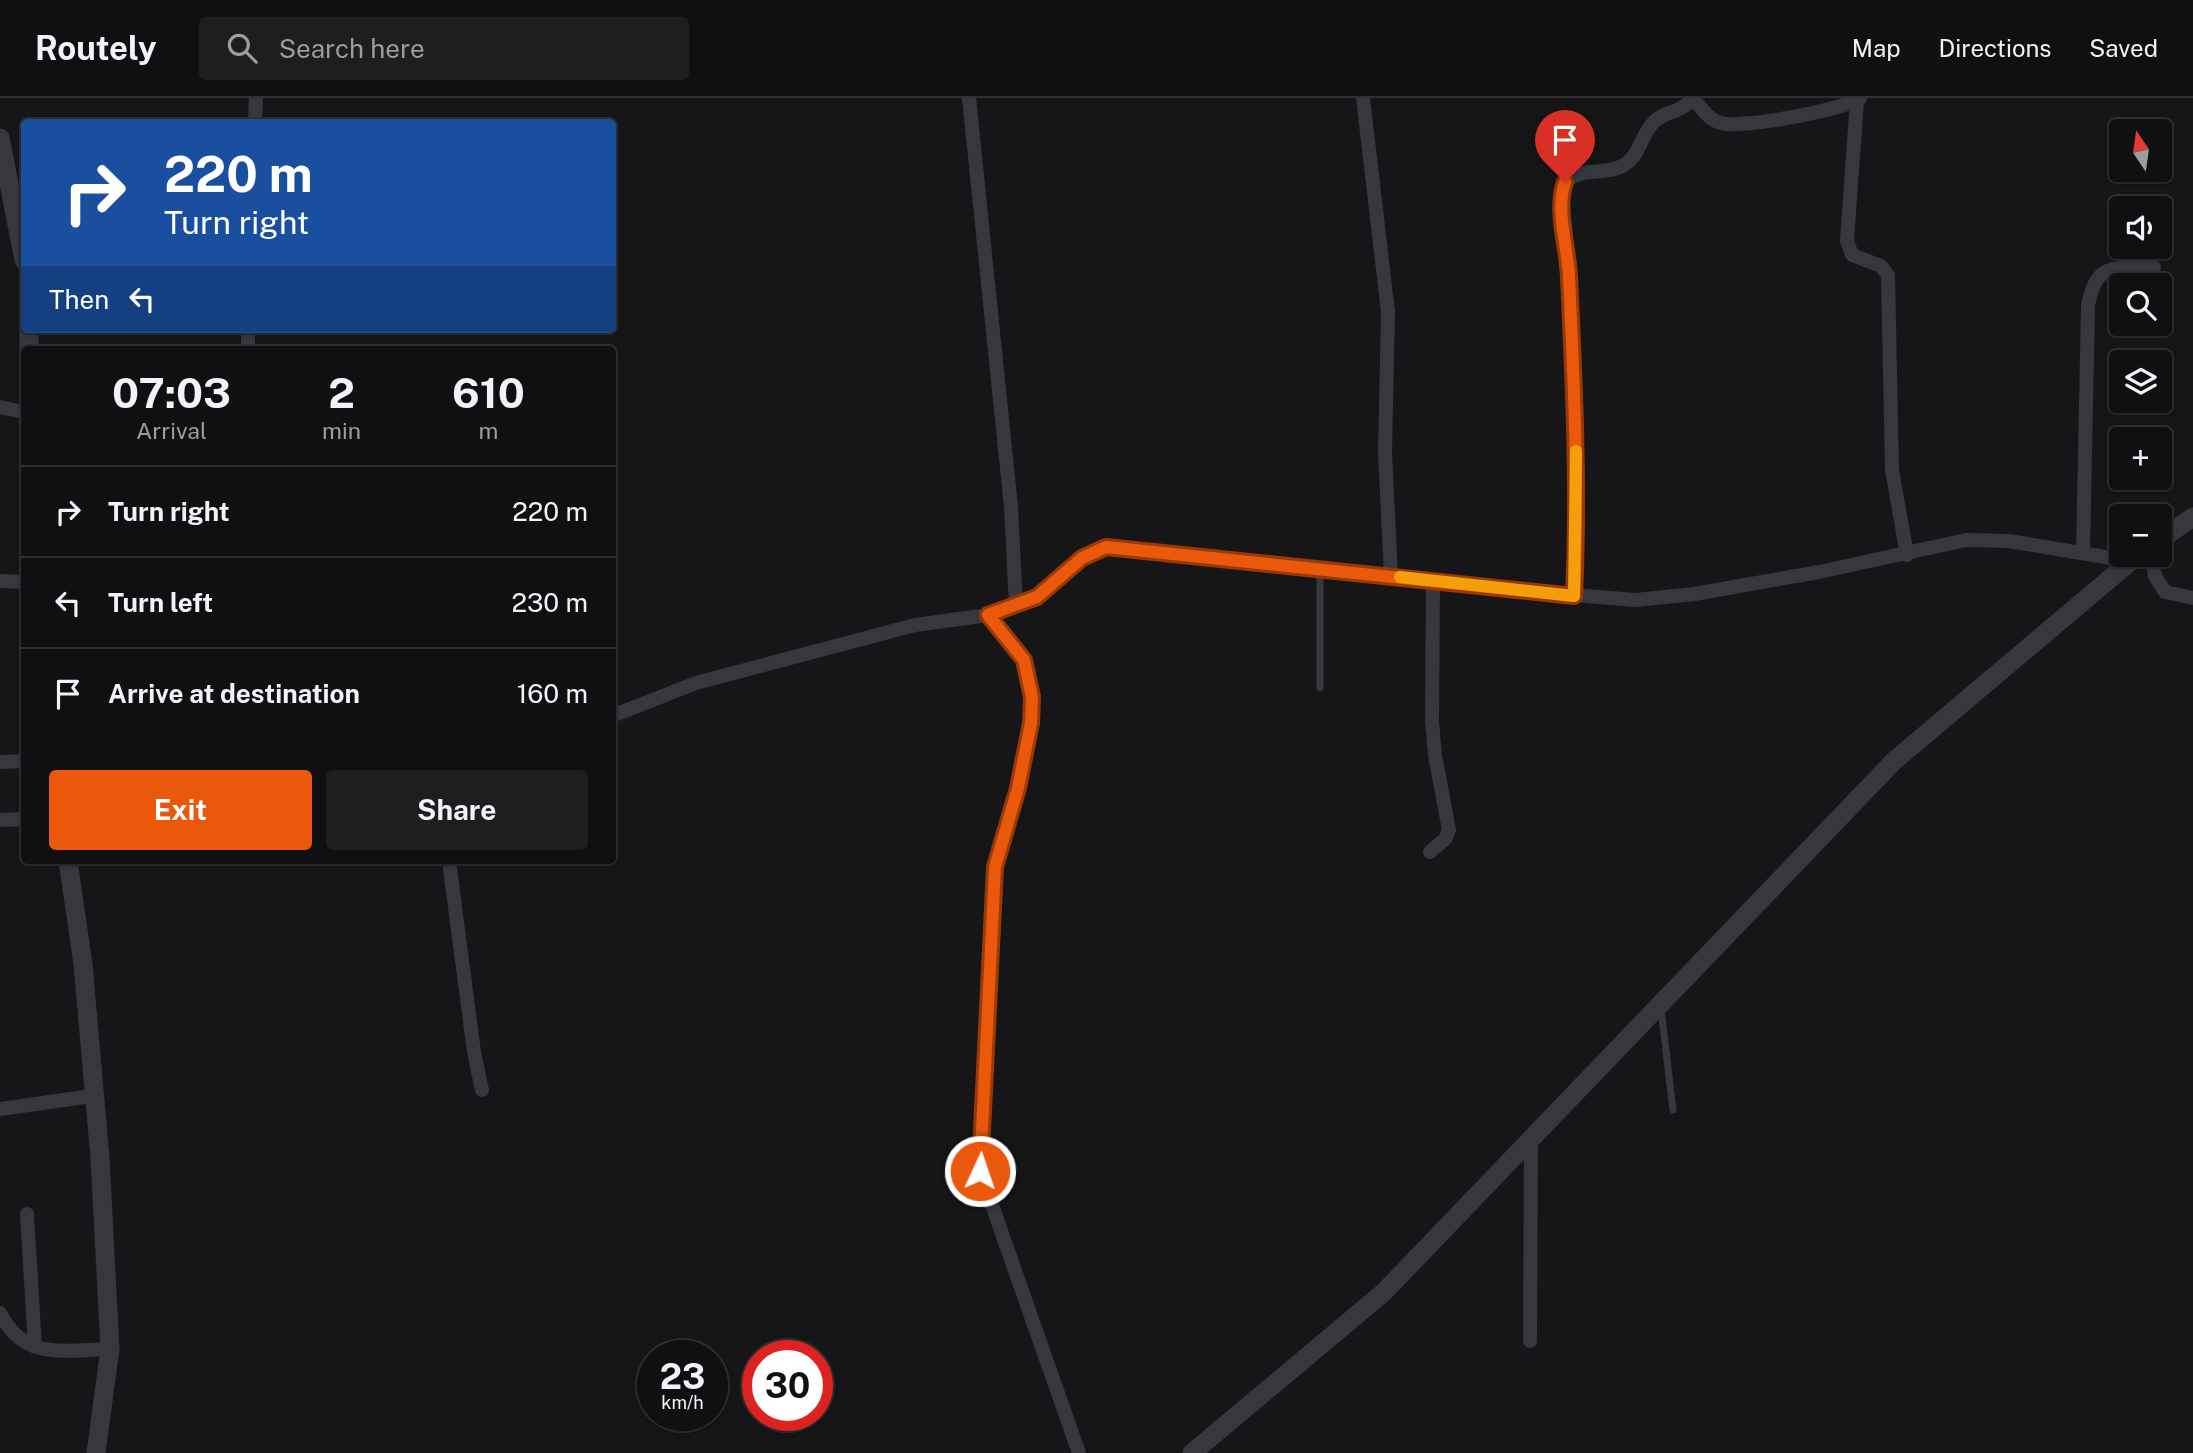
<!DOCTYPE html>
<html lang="en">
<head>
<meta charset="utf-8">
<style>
  :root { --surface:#101012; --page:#1e1e20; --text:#f1f3f6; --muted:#9c9d9f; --line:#303032; --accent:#ea580c }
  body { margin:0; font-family:"Public Sans",sans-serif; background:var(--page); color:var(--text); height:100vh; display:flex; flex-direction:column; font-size:26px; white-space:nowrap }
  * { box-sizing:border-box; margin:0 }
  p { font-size:23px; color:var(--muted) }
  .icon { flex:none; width:38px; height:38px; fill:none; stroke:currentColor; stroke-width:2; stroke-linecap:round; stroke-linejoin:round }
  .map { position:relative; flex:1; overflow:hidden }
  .details { position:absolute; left:21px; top:248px; width:595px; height:518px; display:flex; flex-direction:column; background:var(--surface); border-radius:7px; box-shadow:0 2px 5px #0004,0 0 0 2px var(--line) }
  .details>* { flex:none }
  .banner { position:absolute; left:21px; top:21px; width:595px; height:214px; border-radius:7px; box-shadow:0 2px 5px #0004,0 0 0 2px var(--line); background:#1a4fa0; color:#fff; overflow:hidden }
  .needle { width:46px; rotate:347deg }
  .controls { position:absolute; left:2109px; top:21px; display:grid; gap:14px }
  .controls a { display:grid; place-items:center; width:63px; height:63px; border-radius:7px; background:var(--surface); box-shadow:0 2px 5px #0004,0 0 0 2px var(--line); font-size:35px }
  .speed { position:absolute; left:637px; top:1242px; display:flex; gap:14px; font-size:35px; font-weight:700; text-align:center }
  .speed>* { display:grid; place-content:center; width:91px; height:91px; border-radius:50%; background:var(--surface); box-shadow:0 2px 5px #0004,0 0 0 2px var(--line); line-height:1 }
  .speed small { font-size:18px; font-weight:400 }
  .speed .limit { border:10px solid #d22; background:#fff; color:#111 }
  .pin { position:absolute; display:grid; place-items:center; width:60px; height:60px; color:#fff; margin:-72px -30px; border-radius:50% 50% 50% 0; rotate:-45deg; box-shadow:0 0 7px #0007 }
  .pin .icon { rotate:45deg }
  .me { position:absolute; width:77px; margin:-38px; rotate:3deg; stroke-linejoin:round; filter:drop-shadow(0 0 5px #0008) }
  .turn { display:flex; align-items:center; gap:24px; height:147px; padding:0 28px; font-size:32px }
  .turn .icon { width:91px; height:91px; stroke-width:2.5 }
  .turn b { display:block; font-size:49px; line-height:60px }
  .then { display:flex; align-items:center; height:66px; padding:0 28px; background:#0003; gap:14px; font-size:26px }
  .eta { display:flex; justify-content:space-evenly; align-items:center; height:119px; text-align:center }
  .eta b { font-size:42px; font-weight:700; line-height:49px }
  .button { display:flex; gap:14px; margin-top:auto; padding:14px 28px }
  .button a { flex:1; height:80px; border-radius:7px; background:var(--accent); color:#fff; font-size:28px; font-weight:700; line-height:80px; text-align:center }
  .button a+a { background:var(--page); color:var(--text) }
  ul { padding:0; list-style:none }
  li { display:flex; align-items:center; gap:21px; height:91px; padding:0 28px; border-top:2px solid var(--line) }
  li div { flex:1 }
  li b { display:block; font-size:26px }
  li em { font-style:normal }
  header { display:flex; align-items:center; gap:42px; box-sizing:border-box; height:98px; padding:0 35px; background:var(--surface); border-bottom:2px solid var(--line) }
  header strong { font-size:33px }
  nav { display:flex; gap:38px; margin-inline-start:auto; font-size:24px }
  .search { width:490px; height:63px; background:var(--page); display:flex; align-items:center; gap:18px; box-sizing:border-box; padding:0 24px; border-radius:7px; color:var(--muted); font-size:26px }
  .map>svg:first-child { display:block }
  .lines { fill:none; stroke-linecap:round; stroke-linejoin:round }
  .service { stroke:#37383d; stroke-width:7 }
  .minor { stroke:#37383d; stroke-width:14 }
  .tertiary { stroke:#37383d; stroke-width:19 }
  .route-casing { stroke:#983908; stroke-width:18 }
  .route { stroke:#ea580c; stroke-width:12 }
  .slow { stroke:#f59e0b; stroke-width:12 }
</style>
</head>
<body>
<header>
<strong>Routely</strong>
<div class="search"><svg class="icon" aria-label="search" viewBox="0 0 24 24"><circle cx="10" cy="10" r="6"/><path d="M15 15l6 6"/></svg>Search here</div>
<nav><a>Map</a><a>Directions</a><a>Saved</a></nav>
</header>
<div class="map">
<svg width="2193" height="1355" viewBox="0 0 2193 1355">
  <rect width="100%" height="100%" fill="#161618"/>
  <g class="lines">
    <g class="service">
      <path d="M1320 472V590"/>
      <path d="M1661 911 1673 1012"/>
    </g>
    <g class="minor">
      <path d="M969 0 1011 409 1016 508"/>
      <path d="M1363 0 1388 214 1385 355 1391 477"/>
      <path d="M1693 0C1701 9 1708 22 1721 25 1740 31 1844 12 1860 0"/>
      <path d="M1857 2 1847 143 1852 157 1881 168 1888 177 1892 372 1907 457"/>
      <path d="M255 24 256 0"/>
      <path d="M248 252V231"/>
      <path d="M0 309 24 314"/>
      <path d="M2083 454 2088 208C2096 162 2115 171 2154 169"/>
      <path d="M2152 457 2155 478 2165 494 2193 500"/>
      <path d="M0 483 24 484"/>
      <path d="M1574 498 1576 373 1569 175 1562 92C1571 67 1600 78 1620 69 1639 61 1640 40 1652 26 1663 12 1682 16 1692 0"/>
      <path d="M988 517 1024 562 1032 599 1031 625 1018 690 995 769 980 1073 1079 1355"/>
      <path d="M612 618 696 585 915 527 988 517 1016 508 1037 499 1082 460 1106 449 1391 477 1476 489 1636 502 1694 496 1819 474 1966 442 2009 443 2129 463"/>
      <path d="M0 664 24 663"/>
      <path d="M0 722 24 721"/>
      <path d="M1430 754 1446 740 1449 732 1435 657 1432 623 1433 483"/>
      <path d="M449 763 474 954 482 992"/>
      <path d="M0 1011 92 998"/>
      <path d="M27 1116 35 1249"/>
      <path d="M0 1215C24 1263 64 1252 110 1251"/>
      <path d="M1530 1243 1531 1041"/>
    </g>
    <g class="tertiary">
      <path d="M0 40 24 162"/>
      <path d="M29 231V252"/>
      <path d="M2160 442 2193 419"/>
      <path d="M68 763 83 866 100 1060 110 1251 96 1355"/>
      <path d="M1192 1355 1384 1194 1894 663 2138 457"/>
    </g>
  </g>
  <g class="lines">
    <defs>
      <path id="route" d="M980 1073 995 769 1018 690 1031 625 1032 599 1024 562 988 517 1037 499 1082 460 1106 449 1574 498C1579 391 1574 285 1569 179 1568 149 1555 113 1565 84"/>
    </defs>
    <use href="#route" class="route-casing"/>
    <use href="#route" class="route"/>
    <path class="slow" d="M1400 479 1574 498 1576 353"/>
  </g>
</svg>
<div class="controls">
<a><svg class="needle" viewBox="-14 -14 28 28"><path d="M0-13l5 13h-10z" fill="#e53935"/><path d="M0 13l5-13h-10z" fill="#9c9d9f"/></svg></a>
<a><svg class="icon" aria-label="sound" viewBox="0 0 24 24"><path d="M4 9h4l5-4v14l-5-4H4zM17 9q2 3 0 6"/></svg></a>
<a><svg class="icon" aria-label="search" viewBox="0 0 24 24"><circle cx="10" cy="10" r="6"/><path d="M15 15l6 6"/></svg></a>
<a><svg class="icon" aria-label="layers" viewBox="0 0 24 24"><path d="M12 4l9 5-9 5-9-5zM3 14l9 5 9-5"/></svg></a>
<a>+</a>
<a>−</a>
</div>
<div class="speed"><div>23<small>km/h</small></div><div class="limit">30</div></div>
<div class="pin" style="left:1565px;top:84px;background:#d93025"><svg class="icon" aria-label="arrive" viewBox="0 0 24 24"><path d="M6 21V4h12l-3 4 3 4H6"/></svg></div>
<svg class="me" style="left:980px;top:1073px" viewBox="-20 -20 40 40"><circle r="17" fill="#ea580c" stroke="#fff" stroke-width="3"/><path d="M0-11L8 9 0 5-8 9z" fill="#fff"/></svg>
<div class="banner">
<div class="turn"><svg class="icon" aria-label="right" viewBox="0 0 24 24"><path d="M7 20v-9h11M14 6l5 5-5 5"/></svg><div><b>220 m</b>Turn right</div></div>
<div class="then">Then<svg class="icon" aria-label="left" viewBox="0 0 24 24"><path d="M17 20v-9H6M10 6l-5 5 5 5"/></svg></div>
</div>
<section class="details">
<div class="eta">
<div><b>07:03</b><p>Arrival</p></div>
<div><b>2</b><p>min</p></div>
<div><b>610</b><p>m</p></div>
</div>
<ul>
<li><svg class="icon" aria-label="right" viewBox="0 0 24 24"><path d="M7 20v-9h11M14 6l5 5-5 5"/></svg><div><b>Turn right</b></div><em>220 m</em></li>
<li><svg class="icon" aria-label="left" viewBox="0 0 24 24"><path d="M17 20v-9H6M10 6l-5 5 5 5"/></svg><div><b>Turn left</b></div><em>230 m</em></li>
<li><svg class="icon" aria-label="arrive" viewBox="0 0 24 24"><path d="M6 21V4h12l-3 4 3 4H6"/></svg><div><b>Arrive at destination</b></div><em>160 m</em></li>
</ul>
<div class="button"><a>Exit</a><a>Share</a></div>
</section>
</div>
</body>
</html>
